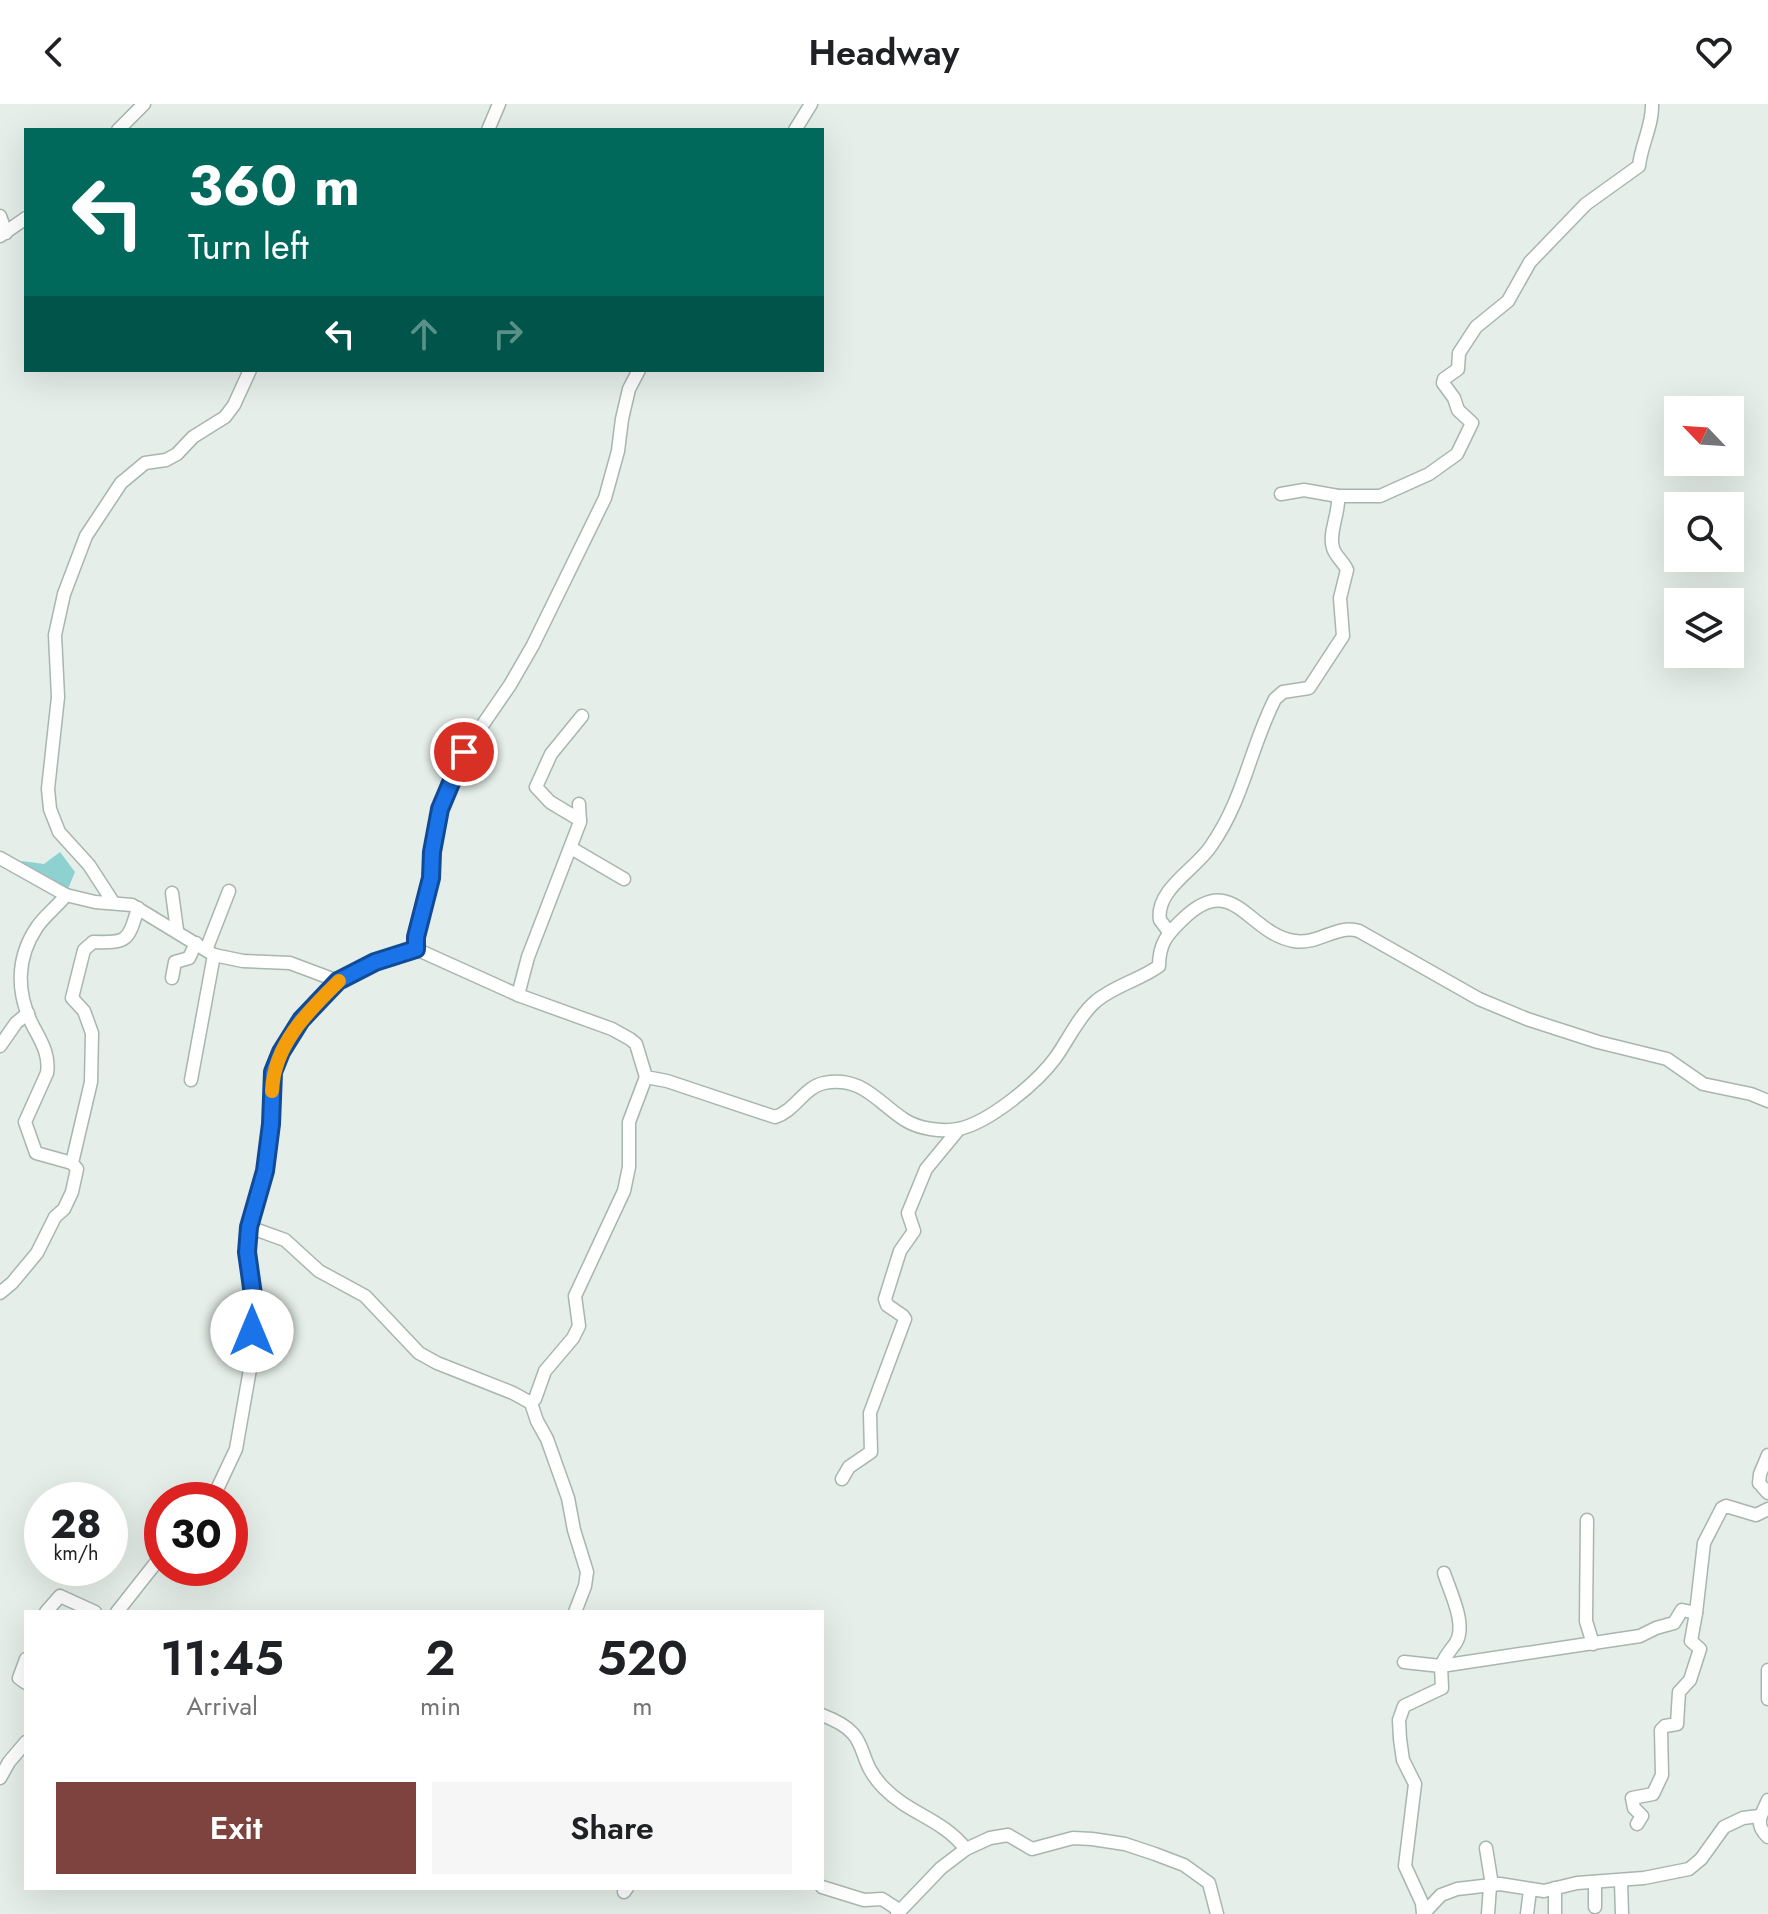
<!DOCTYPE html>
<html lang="en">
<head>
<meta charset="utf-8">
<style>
  :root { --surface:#fff; --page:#f6f6f6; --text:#202124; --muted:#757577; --accent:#7e423f }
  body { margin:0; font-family:Jost,sans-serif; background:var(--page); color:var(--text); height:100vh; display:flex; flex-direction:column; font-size:30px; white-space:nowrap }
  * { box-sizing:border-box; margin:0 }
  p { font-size:26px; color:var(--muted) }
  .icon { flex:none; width:44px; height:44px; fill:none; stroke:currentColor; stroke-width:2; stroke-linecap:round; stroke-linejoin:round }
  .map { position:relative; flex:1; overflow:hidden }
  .sheet { position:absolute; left:24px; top:1506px; width:800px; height:280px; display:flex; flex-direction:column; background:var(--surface); border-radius:0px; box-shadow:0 8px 32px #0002 }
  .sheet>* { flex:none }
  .hud { position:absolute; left:24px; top:24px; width:800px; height:244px; border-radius:0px; box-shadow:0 8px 32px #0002; background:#00695c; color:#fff; overflow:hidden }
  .needle { width:52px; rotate:295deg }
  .buttons { position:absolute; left:1664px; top:292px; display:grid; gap:16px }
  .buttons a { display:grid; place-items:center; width:80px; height:80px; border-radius:0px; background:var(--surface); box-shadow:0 8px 32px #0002; font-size:40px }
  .speed { position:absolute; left:24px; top:1378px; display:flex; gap:16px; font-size:40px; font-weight:700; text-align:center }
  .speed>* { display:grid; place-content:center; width:104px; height:104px; border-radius:50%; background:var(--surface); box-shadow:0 8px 32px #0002; line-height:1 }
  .speed small { font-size:20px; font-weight:400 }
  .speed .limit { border:12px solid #d22; background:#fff; color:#111 }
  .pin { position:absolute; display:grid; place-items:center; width:68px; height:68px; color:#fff; margin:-34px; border:4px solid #fff; border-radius:50%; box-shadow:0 2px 8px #0007 }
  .me { position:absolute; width:88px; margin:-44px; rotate:0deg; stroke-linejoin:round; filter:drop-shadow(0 0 6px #0008) }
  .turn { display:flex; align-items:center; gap:28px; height:168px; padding:0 32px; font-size:36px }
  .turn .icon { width:104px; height:104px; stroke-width:2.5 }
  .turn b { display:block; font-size:56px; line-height:68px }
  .lanes { display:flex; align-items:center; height:76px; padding:0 32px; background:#0003; justify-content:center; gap:40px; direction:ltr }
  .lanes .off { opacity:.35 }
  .eta { display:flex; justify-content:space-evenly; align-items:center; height:136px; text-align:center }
  .eta b { font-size:48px; font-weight:600; line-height:56px }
  .primary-button { display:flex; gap:16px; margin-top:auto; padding:16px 32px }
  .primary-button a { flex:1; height:92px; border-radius:0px; background:var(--accent); color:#fff; font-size:32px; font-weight:600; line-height:92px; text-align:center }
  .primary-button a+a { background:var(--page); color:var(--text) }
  header { display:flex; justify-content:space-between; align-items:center; height:104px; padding:0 32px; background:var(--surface); font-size:36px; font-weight:600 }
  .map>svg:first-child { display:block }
  .water { fill:#8dd2d1 }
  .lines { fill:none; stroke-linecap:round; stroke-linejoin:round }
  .minor-casing { stroke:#a7b6ae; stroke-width:15 }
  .minor { stroke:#fff; stroke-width:12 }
  .route-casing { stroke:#114b97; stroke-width:20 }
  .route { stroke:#1a73e8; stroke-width:14 }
  .slow { stroke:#f59e0b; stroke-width:14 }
</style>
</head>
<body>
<header><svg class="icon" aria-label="back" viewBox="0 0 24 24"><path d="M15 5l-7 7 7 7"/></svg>Headway<svg class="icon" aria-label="heart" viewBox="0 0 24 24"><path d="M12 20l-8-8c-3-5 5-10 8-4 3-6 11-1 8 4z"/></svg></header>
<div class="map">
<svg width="1768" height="1810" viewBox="0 0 1768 1810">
  <rect width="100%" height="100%" fill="#e5eee8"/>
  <path class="water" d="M60 748 75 768 68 785 21 763 22 757 44 760Z"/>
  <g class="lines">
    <defs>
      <g id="minor">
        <path d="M118 26 144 0"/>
        <path d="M488 26 499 0"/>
        <path d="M795 26 811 0"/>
        <path d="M0 112 6 129"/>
        <path d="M0 132 26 114"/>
        <path d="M1281 390 1304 386 1338 392"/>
        <path d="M580 716 550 698 536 683 551 650 582 612"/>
        <path d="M571 744 624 775"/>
        <path d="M0 754 66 791 95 798 132 801 214 851 243 857 290 859 338 877 375 858 416 845 518 891 612 925 630 935 636 940 646 973 667 977 775 1013C795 1007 804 983 824 979 862 971 879 1000 905 1016 919 1025 942 1028 958 1025 989 1019 1038 978 1056 953 1068 936 1079 912 1095 898 1113 882 1140 876 1159 862 1159 840 1167 830 1183 815 1234 766 1247 829 1294 837 1319 841 1336 820 1359 827L1479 895 1527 915 1598 938 1667 955 1703 980 1751 990 1768 997"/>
        <path d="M172 789 177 826"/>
        <path d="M66 791C57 803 45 811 37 823 16 854 16 889 33 922 41 937 50 951 47 969L25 1018 36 1049 72 1059"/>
        <path d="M113 798 89 761 59 728 50 705 48 685 58 593 55 531 64 490 86 432 121 379 145 359 166 356 177 350 193 333 225 313 234 301 250 266"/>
        <path d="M1169 828 1160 816C1155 786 1196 765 1211 742 1244 695 1250 644 1275 595L1283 588 1309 584 1343 532 1340 494 1347 466C1344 458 1335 452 1333 444 1328 429 1340 408 1338 392H1380L1429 370 1457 350 1472 319 1458 306 1454 294 1443 279 1444 275 1458 265 1459 249 1476 223 1508 197 1530 158 1586 100 1639 62C1641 41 1653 21 1652 0"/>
        <path d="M416 845V833L431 774 432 748 440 705 464 648 510 581 533 541 605 394 618 347 622 315 629 285 639 266"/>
        <path d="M206 846 229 787"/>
        <path d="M172 874 175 858 189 854 196 839"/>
        <path d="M518 891 528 853 580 718 579 700"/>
        <path d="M0 942 16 919 28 909"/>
        <path d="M191 976 214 851"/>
        <path d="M249 1123 285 1136 319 1167 365 1192 419 1249 437 1259 513 1289 531 1299 537 1317 547 1335 568 1394 574 1426 587 1468 585 1482 575 1508"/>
        <path d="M0 1189 12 1179 37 1149 55 1113 64 1105 72 1088 77 1065 72 1059 91 978 92 929 84 907 72 894 84 846 93 838C128 839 128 837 138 804"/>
        <path d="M531 1299 535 1295 545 1267 573 1234 579 1222 575 1192 624 1087 629 1063V1018L646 973"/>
        <path d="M1768 1351 1760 1370 1759 1379 1768 1389"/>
        <path d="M842 1375 849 1363 871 1348 870 1309 905 1215 903 1212 887 1201 885 1195 900 1147 914 1127 908 1109 926 1065 959 1025"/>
        <path d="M212 1396 236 1345 253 1248V1191L247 1148 249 1123 265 1067 271 1020 273 968 281 948 301 916 338 877"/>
        <path d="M1587 1416 1586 1517 1593 1540"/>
        <path d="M46 1508 60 1492 95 1508"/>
        <path d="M117 1508 162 1451"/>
        <path d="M26 1555 19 1574 26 1579"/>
        <path d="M1404 1558 1441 1562C1445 1552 1449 1548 1455 1540 1468 1522 1450 1488 1444 1469"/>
        <path d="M1768 1566V1595"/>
        <path d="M822 1611C875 1631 852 1651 883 1683 910 1711 940 1713 966 1745"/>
        <path d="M0 1674 9 1658 26 1638"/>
        <path d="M1768 1696C1762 1711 1753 1719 1768 1733"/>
        <path d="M1637 1720 1642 1712 1634 1704 1632 1694 1653 1690 1662 1671 1661 1626 1665 1622 1677 1620 1679 1588 1690 1576 1700 1545 1691 1537 1696 1509"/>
        <path d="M1486 1744 1492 1781"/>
        <path d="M1621 1777 1622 1810"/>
        <path d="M1595 1778V1803"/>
        <path d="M822 1783 864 1796 882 1795 899 1806"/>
        <path d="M1555 1784V1810"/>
        <path d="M624 1788 627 1784"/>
        <path d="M1424 1809 1441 1791 1457 1785 1500 1780 1544 1787 1577 1779 1644 1774 1689 1765 1701 1755 1724 1723 1743 1714 1759 1712"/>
        <path d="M897 1810 941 1764 966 1745 990 1734 1008 1731 1032 1745 1073 1734 1092 1735 1125 1740 1155 1750 1184 1761 1209 1779 1217 1810"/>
        <path d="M1423 1810 1422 1799 1405 1762 1415 1680 1403 1656 1400 1635 1399 1616 1404 1602 1442 1584 1441 1562 1640 1532 1656 1524 1674 1519 1682 1506 1696 1509 1704 1439 1722 1404 1726 1402 1756 1411 1768 1405"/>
        <path d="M1488 1810 1490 1782"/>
        <path d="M1527 1810 1530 1786"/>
      </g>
    </defs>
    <use href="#minor" class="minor-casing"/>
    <use href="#minor" class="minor"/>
  </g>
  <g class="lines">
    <defs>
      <path id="route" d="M252 1227 253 1191 247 1148 249 1123 265 1067 271 1020 273 968 281 948 301 916 338 877 375 858 416 845V833L431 774 432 748 440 705 464 648"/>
    </defs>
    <use href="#route" class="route-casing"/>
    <use href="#route" class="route"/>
    <path class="slow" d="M272 987C274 941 307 908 339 877"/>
  </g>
</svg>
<div class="buttons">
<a><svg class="needle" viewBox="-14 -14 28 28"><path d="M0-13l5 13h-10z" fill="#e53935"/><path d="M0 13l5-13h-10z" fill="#757577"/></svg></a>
<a><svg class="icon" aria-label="search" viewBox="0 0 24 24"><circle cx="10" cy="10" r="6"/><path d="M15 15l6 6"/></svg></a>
<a><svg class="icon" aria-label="layers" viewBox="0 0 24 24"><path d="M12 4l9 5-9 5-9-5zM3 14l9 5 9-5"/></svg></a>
</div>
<div class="speed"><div>28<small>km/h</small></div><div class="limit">30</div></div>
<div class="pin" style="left:464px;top:648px;background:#d93025"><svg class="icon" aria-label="arrive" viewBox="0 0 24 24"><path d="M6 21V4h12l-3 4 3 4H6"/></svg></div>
<svg class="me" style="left:252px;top:1227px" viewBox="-20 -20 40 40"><circle r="19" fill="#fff"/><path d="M0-13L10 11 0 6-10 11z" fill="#1a73e8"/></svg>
<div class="hud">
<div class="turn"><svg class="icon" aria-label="left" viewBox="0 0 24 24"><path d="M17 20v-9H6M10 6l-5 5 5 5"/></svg><div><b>360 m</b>Turn left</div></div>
<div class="lanes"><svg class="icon" aria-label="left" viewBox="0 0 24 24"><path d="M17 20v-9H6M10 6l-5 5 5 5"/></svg><svg class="icon off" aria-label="ahead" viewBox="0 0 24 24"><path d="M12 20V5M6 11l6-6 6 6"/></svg><svg class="icon off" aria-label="right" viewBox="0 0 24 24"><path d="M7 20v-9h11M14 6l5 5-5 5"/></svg></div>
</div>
<section class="sheet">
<div class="eta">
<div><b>11:45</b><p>Arrival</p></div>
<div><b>2</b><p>min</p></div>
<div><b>520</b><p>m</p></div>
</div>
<div class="primary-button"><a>Exit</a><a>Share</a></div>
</section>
</div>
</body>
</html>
